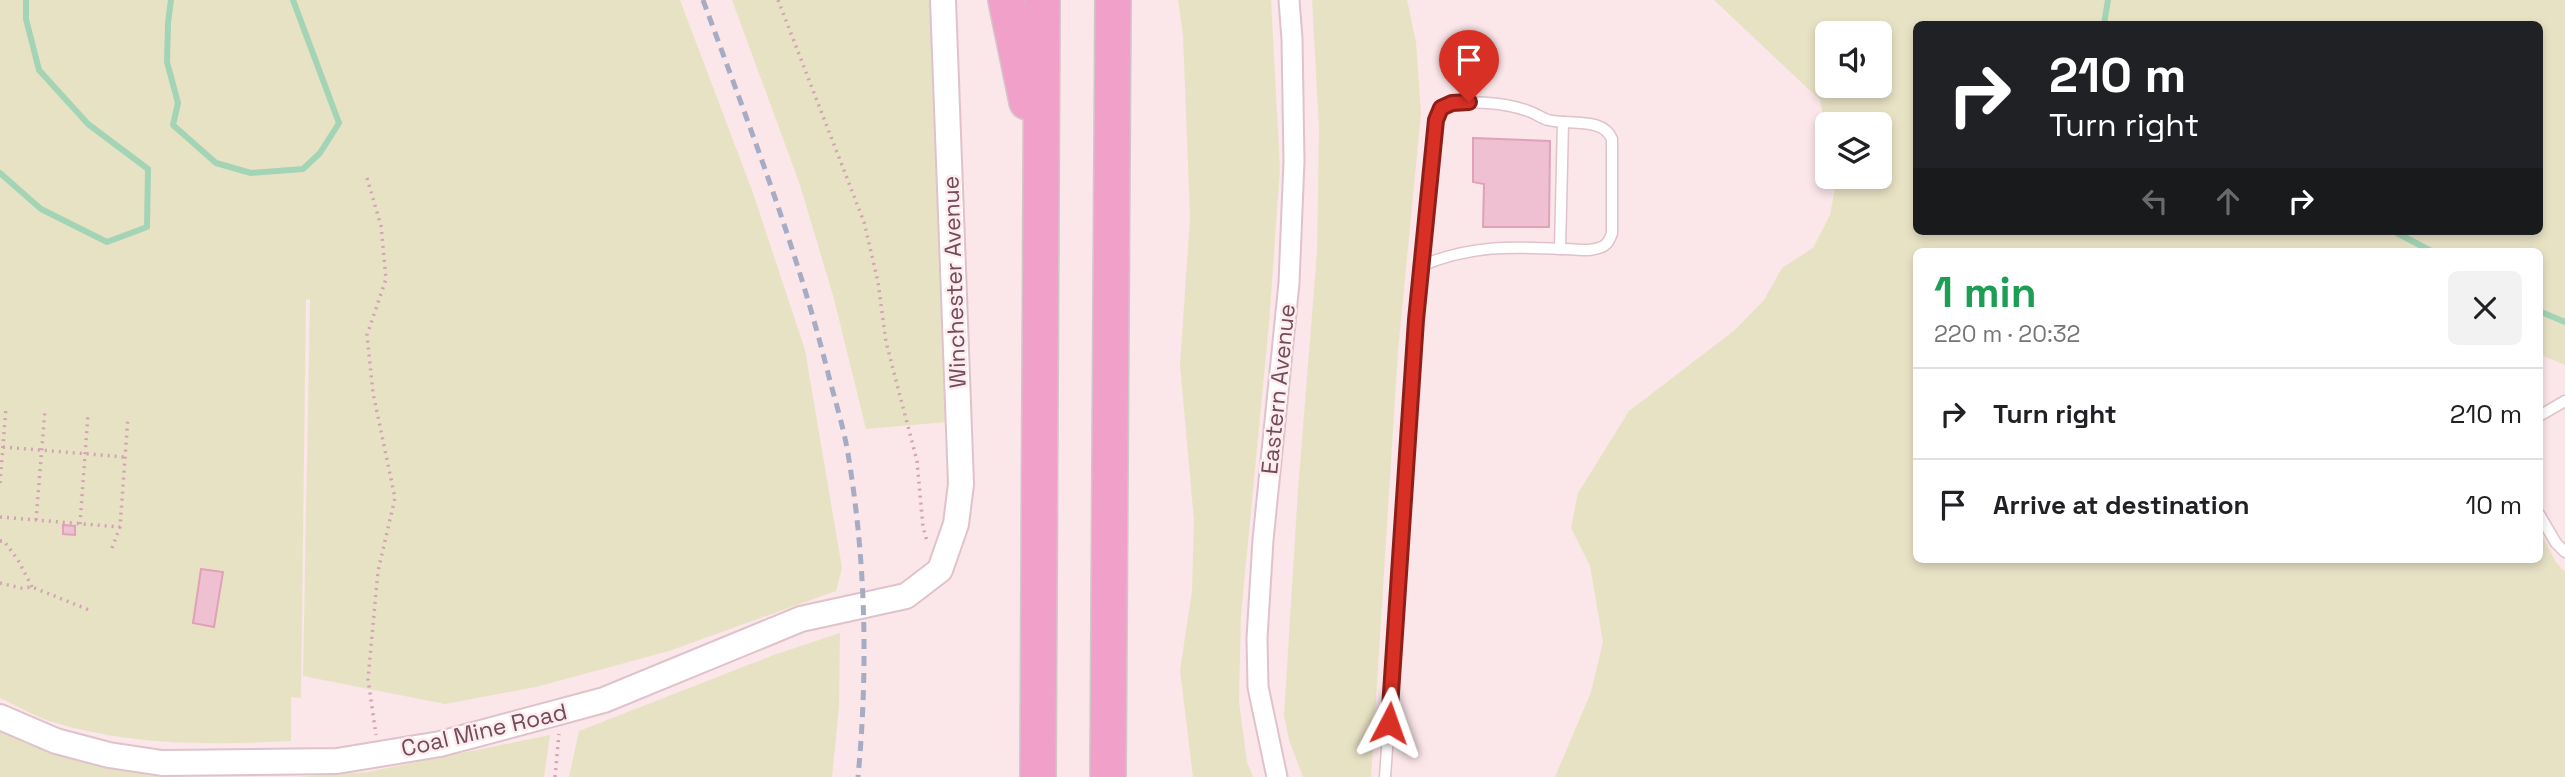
<!DOCTYPE html>
<html lang="en">
<head>
<meta charset="utf-8">
<style>
  :root { --surface:#fff; --page:#f2f2f2; --text:#202124; --muted:#757577; --line:#e0e0e0 }
  body { margin:0; font-family:"Space Grotesk",sans-serif; background:var(--page); color:var(--text); height:100vh; display:flex; flex-direction:column; font-size:26px; white-space:nowrap }
  * { box-sizing:border-box; margin:0 }
  p { font-size:23px; color:var(--muted) }
  .icon { flex:none; width:38px; height:38px; fill:none; stroke:currentColor; stroke-width:2; stroke-linecap:round; stroke-linejoin:round }
  .map { position:relative; flex:1; overflow:hidden }
  .drawer { position:absolute; left:1913px; top:248px; width:630px; height:315px; display:flex; flex-direction:column; background:var(--surface); border-radius:10px; box-shadow:0 4px 10px #0003 }
  .drawer>* { flex:none }
  .hud { position:absolute; left:1913px; top:21px; width:630px; height:214px; border-radius:10px; box-shadow:0 4px 10px #0003; background:#202124; color:#fff; overflow:hidden }
  .buttons { position:absolute; left:1815px; top:21px; display:grid; gap:14px }
  .buttons a { display:grid; place-items:center; width:77px; height:77px; border-radius:10px; background:var(--surface); box-shadow:0 4px 10px #0003; font-size:35px }
  .pin { position:absolute; display:grid; place-items:center; width:60px; height:60px; color:#fff; margin:-72px -30px; border-radius:50% 50% 50% 0; rotate:-45deg; box-shadow:0 0 7px #0007 }
  .pin .icon { rotate:45deg }
  .me { position:absolute; width:77px; margin:-38px; rotate:4deg; stroke-linejoin:round; filter:drop-shadow(0 0 5px #0008) }
  .turn { display:flex; align-items:center; gap:24px; height:147px; padding:0 21px; font-size:32px }
  .turn .icon { width:91px; height:91px; stroke-width:2.5 }
  .turn b { display:block; font-size:49px; line-height:60px }
  .lanes { display:flex; align-items:center; height:66px; padding:0 21px; background:#0003; justify-content:center; gap:35px; direction:ltr }
  .lanes .off { opacity:.35 }
  .round { display:grid; place-items:center; flex:none; width:74px; height:74px; border-radius:10px; background:var(--page) }
  .summary { display:flex; align-items:center; justify-content:space-between; height:119px; padding:0 21px }
  h1 { font-size:42px; font-weight:600; line-height:52px; color:#1e9e55 }
  ul { padding:0; list-style:none }
  li { display:flex; align-items:center; gap:21px; height:91px; padding:0 21px; border-top:2px solid var(--line) }
  li div { flex:1 }
  li b { display:block; font-size:26px }
  li em { font-style:normal }
  .map>svg:first-child { display:block }
  .green { fill:#e8e2c5; fill-rule:evenodd }
  .lines { fill:none; stroke-linecap:round; stroke-linejoin:round }
  .stream { stroke:#a3d4b6; stroke-width:6 }
  .building { fill:#eec0d1; stroke:#e0a1b9; stroke-width:2 }
  .service-casing { stroke:#dfc2cb; stroke-width:13 }
  .minor-casing { stroke:#dfc2cb; stroke-width:23 }
  .tertiary-casing { stroke:#dfc2cb; stroke-width:28 }
  .motorway-casing { stroke:#d2c6cb; stroke-width:38 }
  .path { stroke:#d3a3b5; stroke-width:3.5; stroke-dasharray:2 5; stroke-linecap:butt }
  .service { stroke:#fff; stroke-width:10 }
  .minor { stroke:#fff; stroke-width:19 }
  .tertiary { stroke:#fff; stroke-width:24 }
  .motorway { stroke:#f1a1c9; stroke-width:35 }
  .rail { stroke:#a5acc4; stroke-width:5; stroke-dasharray:10 7; stroke-linecap:butt }
  .route-casing { stroke:#8d1f18; stroke-width:18 }
  .route { stroke:#d93025; stroke-width:12 }
  .labels { text-anchor:middle; stroke-width:5; stroke-linejoin:round; paint-order:stroke }
  .street-label { font-size:23px; fill:#724c5c; stroke:#feecef }
</style>
</head>
<body>
<div class="map">
<svg width="2565" height="777" viewBox="0 0 2565 777">
  <rect width="100%" height="100%" fill="#fbe6e9"/>
  <g class="green">
    <path d="M0 0H680L753 193 805 350 842 568 836 591 669 651 536 687 445 704 303 676 310 300 306 299 301 698 291 697V741C206 745 131 746 49 721 32 715 16 705 0 698Z"/>
    <path d="M732 0H932L947 422 866 429 834 299 800 185Z"/>
    <path d="M1178 0H1271L1280 169 1269 324 1241 615 1239 701 1247 762 1253 777H1193L1180 670 1192 591 1194 521 1180 365 1190 218 1183 35Z"/>
    <path d="M1312 0H1407L1416 42 1421 113 1398 351 1371 777H1303L1289 740 1284 715 1298 490 1317 252 1319 128Z"/>
    <path d="M1714 0H2565V365L2539 354V252H1916V560H2539V530L2556 562 2565 572V777H1555L1591 692 1603 642 1590 566 1571 528 1578 493 1629 411 1735 330 1764 300 1782 268 1813 248 1830 215 1836 183 1834 177H1880V124H1827V136L1820 100ZM1916 24H2539V231H1916ZM1827 33H1880V86H1827Z"/>
    <path d="M840 633 839 707 832 777H569L579 731 771 656Z"/>
    <path d="M0 727 63 756 162 777H0Z"/>
    <path d="M550 735 544 777H297L368 772Z"/>
  </g>
  <g class="lines">
    <g class="stream">
      <path d="M171 0 168 23 167 62 178 103 173 125 216 163 251 173 303 169 320 153 339 123 293 0"/>
      <path d="M2104 24 2108 0"/>
      <path d="M0 173 41 209 107 242 147 227 148 169 88 124 39 70 26 19V0"/>
      <path d="M2393 231 2433 252"/>
      <path d="M2539 311 2565 322"/>
    </g>
  </g>
  <g class="building">
    <path d="M1473 138 1550 141 1549 227H1483L1484 184 1473 182Z"/>
    <path d="M63 525 75 526V535L63 534Z"/>
    <path d="M201 569 223 572 214 627 193 623Z"/>
  </g>
  <g class="lines">
    <defs>
      <g id="service">
        <path d="M1560 249 1563 122"/>
        <path d="M2539 416 2565 401"/>
        <path d="M2539 514 2556 543 2565 552"/>
        <path d="M1385 777 1421 266 1436 120 1441 108C1462 98 1507 103 1528 111 1535 113 1541 118 1548 120 1569 125 1603 117 1612 139V233C1608 246 1603 248 1589 250 1527 248 1479 241 1421 266"/>
      </g>
      <path id="minor" d="M1277 777 1258 687 1257 638 1263 540 1289 283 1294 161 1292 39 1289 0"/>
      <path id="tertiary" d="M0 717 56 741 109 755 162 763 337 761 440 744 604 700 801 619 906 596 940 570 956 524 961 484 943 0"/>
      <g id="motorway">
        <path d="M1006 0 1027 102"/>
        <path d="M1038 777 1042 0"/>
        <path d="M1108 777 1113 0"/>
      </g>
    </defs>
    <use href="#service" class="service-casing"/>
    <use href="#minor" class="minor-casing"/>
    <use href="#tertiary" class="tertiary-casing"/>
    <use href="#motorway" class="motorway-casing"/>
    <g class="path">
      <path d="M778 0 864 222 878 282 886 342 917 461 923 527 927 541"/>
      <path d="M367 178 381 226 386 279 367 335 373 393 395 498 378 571 368 679 376 735"/>
      <path d="M3 447 125 457"/>
      <path d="M0 483 6 408"/>
      <path d="M0 517 120 527"/>
      <path d="M36 520 45 410"/>
      <path d="M80 524 88 414"/>
      <path d="M0 541H4L18 560 32 587"/>
      <path d="M112 548 120 527 128 417"/>
      <path d="M0 583 21 588 32 587 89 610"/>
      <path d="M555 777 559 734"/>
    </g>
    <use href="#service" class="service"/>
    <use href="#minor" class="minor"/>
    <use href="#tertiary" class="tertiary"/>
    <use href="#motorway" class="motorway"/>
    <path class="rail" d="M703 0C749 125 797 248 829 377 836 404 845 432 849 460 866 565 868 671 858 777"/>
  </g>
  <g class="lines">
    <defs>
      <path id="route" d="M1389 723 1416 320 1436 120 1441 108 1452 103 1469 102"/>
    </defs>
    <use href="#route" class="route-casing"/>
    <use href="#route" class="route"/>
  </g>
  <g class="labels">
    <g class="street-label">
      <text transform="translate(954 282) rotate(-92)" y="8">Winchester Avenue</text>
      <text transform="translate(1278 389) rotate(-84)" y="8">Eastern Avenue</text>
      <text transform="translate(484 730) rotate(-13)" y="8">Coal Mine Road</text>
    </g>
  </g>
</svg>
<div class="buttons">
<a><svg class="icon" aria-label="sound" viewBox="0 0 24 24"><path d="M4 9h4l5-4v14l-5-4H4zM17 9q2 3 0 6"/></svg></a>
<a><svg class="icon" aria-label="layers" viewBox="0 0 24 24"><path d="M12 4l9 5-9 5-9-5zM3 14l9 5 9-5"/></svg></a>
</div>
<div class="pin" style="left:1469px;top:102px;background:#d93025"><svg class="icon" aria-label="arrive" viewBox="0 0 24 24"><path d="M6 21V4h12l-3 4 3 4H6"/></svg></div>
<svg class="me" style="left:1389px;top:723px" viewBox="-20 -20 40 40"><path d="M0-17L14 15 0 8-14 15z" fill="#d93025" stroke="#fff" stroke-width="4"/></svg>
<div class="hud">
<div class="turn"><svg class="icon" aria-label="right" viewBox="0 0 24 24"><path d="M7 20v-9h11M14 6l5 5-5 5"/></svg><div><b>210 m</b>Turn right</div></div>
<div class="lanes"><svg class="icon off" aria-label="left" viewBox="0 0 24 24"><path d="M17 20v-9H6M10 6l-5 5 5 5"/></svg><svg class="icon off" aria-label="ahead" viewBox="0 0 24 24"><path d="M12 20V5M6 11l6-6 6 6"/></svg><svg class="icon" aria-label="right" viewBox="0 0 24 24"><path d="M7 20v-9h11M14 6l5 5-5 5"/></svg></div>
</div>
<section class="drawer">
<div class="summary"><div><h1>1 min</h1><p>220 m · 20:32</p></div><a class="round"><svg class="icon" aria-label="close" viewBox="0 0 24 24"><path d="M6 6l12 12M18 6L6 18"/></svg></a></div>
<ul>
<li><svg class="icon" aria-label="right" viewBox="0 0 24 24"><path d="M7 20v-9h11M14 6l5 5-5 5"/></svg><div><b>Turn right</b></div><em>210 m</em></li>
<li><svg class="icon" aria-label="arrive" viewBox="0 0 24 24"><path d="M6 21V4h12l-3 4 3 4H6"/></svg><div><b>Arrive at destination</b></div><em>10 m</em></li>
</ul>
</section>
</div>
</body>
</html>
